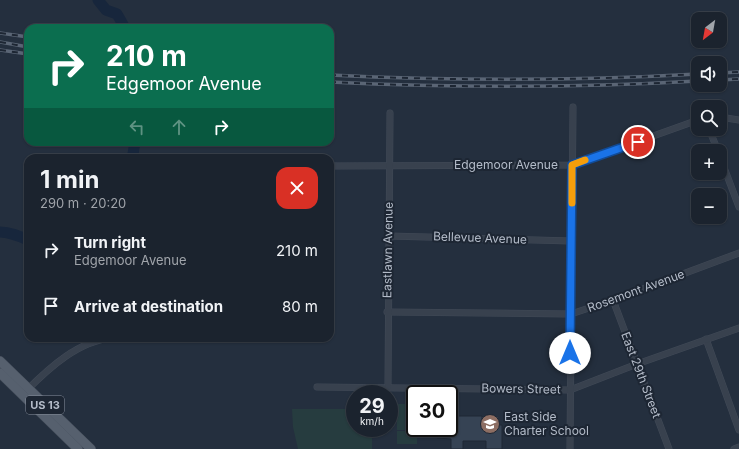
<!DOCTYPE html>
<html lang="en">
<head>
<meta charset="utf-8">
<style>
  :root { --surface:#1b232e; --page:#242b36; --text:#f1f3f6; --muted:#a0a4aa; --line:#39404a }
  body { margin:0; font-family:Inter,sans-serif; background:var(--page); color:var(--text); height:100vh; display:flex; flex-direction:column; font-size:15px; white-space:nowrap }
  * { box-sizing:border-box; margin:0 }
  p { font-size:13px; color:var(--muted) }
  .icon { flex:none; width:22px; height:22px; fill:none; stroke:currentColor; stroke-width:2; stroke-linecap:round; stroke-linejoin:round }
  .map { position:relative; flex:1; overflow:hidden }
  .side { position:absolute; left:24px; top:154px; width:310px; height:188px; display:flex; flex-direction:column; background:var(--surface); border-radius:12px; box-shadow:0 1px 3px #0004,0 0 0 1px var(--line) }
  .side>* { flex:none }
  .banner { position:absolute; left:24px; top:24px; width:310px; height:122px; border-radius:12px; box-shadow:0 1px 3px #0004,0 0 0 1px var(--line); background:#0b6e4f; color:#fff; overflow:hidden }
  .needle { width:26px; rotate:211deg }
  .controls { position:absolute; left:691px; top:12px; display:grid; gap:8px }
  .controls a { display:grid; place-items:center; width:36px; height:36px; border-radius:8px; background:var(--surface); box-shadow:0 1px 3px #0004,0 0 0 1px var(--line); font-size:20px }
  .speed { position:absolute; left:346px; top:385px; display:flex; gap:8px; font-size:20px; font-weight:700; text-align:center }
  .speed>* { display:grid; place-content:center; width:52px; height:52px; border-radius:50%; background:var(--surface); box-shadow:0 1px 3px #0004,0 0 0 1px var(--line); line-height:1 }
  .speed small { font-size:10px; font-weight:400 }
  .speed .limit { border:2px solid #111; border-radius:6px; background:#fff; color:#111 }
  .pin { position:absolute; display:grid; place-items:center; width:34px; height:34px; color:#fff; margin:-17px; border:2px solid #fff; border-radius:50%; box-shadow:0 1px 4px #0007 }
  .me { position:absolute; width:44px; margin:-22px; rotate:0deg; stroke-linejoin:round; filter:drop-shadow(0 0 3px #0008) }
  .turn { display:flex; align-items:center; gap:14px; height:84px; padding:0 16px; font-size:18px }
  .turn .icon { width:52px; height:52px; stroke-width:2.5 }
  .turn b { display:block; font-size:28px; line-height:34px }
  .lanes { display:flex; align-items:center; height:38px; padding:0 16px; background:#0003; justify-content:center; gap:20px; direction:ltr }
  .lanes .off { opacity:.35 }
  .round { display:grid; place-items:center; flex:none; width:42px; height:42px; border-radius:12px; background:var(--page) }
  .summary { display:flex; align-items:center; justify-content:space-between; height:68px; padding:0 16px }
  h1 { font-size:24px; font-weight:700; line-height:30px }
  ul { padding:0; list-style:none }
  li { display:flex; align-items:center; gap:12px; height:56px; padding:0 16px }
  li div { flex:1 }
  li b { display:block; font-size:15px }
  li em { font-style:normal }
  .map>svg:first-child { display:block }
  .green { fill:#263c3f }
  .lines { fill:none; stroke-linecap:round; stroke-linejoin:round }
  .river { stroke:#17263c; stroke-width:11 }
  .building { fill:#364354; stroke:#1f2835 }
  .street-casing { stroke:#414a57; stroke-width:7 }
  .primary-casing { stroke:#414a57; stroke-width:10 }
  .street { stroke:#38414e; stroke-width:6 }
  .primary { stroke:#56606e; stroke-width:9 }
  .rail-casing { stroke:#5a6575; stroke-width:3.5 }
  .rail { stroke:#1d2633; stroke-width:2; stroke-dasharray:6; stroke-linecap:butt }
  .route-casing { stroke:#114b97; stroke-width:10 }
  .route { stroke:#1a73e8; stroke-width:7 }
  .slow { stroke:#f59e0b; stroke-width:7 }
  .labels { text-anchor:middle; stroke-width:4; stroke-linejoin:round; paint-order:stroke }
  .shield { fill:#1d2633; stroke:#878f9c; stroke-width:1 }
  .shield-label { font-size:11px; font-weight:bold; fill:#b4bcc9 }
  .street-label { font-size:12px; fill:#b4bcc9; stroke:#1d2633 }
  .poi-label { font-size:12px; fill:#b4bcc9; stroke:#1d2633; text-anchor:start }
</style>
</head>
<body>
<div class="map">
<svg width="739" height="449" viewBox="0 0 739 449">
  <rect width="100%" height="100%" fill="#242f3e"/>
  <g class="green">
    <rect x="397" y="404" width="18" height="13"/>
    <path d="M292 409H355V428H372V449H298L293 427Z"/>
    <path d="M397 417H415V428H417V430H397Z"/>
    <rect x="397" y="431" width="20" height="13"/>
  </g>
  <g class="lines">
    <g class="river">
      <path d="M98 0 106 10 117 14 125 28"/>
      <path d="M130 158 133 155 134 147 136 142"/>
      <path d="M0 232C10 232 19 236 28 240"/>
    </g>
  </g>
  <path class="building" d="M449 416H482V425H502V449H486V441H463V449H451V439L437 438V428H449Z"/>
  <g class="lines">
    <defs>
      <g id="street">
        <path d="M720 117 739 120"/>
        <path d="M709 129 718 151"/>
        <path d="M720 157 739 207"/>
        <path d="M330 166 572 165 698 120"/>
        <path d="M389 236 571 241"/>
        <path d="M613 300 669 449"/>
        <path d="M387 312 571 314 613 300 739 253"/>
        <path d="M706 339 739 430"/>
        <path d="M317 387 570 390 637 364 739 328"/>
        <path d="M388 387 390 113"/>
        <path d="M26 391C49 368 79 340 113 338"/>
        <path d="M570 449 573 107"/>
        <path d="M734 449 739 447"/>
      </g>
      <g id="primary">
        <path d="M0 361 91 449"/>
        <path d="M0 373 78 449"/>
      </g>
    </defs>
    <use href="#street" class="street-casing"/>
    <use href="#primary" class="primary-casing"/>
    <use href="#street" class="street"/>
    <use href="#primary" class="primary"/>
    <defs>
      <g id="rail">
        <path d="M0 33 28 37"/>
        <path d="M0 42 28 47"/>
        <path d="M0 50 28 54"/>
        <path d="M720 73 739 72"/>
        <path d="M330 75C453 81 575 81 698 74"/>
        <path d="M720 80 739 79"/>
        <path d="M330 82C453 88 575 88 698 81"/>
      </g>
    </defs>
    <use href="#rail" class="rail-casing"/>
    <use href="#rail" class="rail"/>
  </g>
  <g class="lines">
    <defs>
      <path id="route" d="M570 353 572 165 638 142"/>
    </defs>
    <use href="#route" class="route-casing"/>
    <use href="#route" class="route"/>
    <path class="slow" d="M572 203V165L585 160"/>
  </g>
  <defs>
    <symbol id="school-disc" viewBox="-11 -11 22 22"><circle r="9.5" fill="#8d6e63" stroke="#1d2633"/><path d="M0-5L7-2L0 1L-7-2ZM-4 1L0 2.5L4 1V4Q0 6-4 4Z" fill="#fff"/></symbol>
  </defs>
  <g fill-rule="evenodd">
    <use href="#school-disc" x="479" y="413" width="22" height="22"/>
  </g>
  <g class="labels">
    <rect class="shield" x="26" y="396" width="38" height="18" rx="3"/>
    <g class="shield-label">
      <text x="45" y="409">US 13</text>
    </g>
    <g class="street-label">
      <text x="506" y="169">Edgemoor Avenue</text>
      <text transform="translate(480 238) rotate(2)" y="4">Bellevue Avenue</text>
      <text transform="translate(388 250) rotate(-89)" y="4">Eastlawn Avenue</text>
      <text transform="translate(636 291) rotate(-20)" y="4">Rosemont Avenue</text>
      <text transform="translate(641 375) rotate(69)" y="4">East 29th Street</text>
      <text transform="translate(521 389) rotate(1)" y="4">Bowers Street</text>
    </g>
    <g class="poi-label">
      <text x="504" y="421">East Side<tspan x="504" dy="14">Charter School</tspan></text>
    </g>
  </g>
</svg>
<div class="controls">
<a><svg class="needle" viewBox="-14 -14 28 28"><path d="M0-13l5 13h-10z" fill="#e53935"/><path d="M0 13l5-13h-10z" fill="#a0a4aa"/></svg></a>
<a><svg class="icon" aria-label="sound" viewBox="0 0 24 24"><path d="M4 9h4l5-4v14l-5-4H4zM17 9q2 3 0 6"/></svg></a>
<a><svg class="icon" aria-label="search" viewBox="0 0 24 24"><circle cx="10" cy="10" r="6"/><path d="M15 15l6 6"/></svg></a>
<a>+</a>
<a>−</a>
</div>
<div class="speed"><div>29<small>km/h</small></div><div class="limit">30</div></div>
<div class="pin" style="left:638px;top:142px;background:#d93025"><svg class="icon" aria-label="arrive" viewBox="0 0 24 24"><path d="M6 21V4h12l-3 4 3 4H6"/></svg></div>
<svg class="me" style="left:570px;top:353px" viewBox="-20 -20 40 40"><circle r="19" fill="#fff"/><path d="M0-13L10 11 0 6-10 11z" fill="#1a73e8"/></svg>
<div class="banner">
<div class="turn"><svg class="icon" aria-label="right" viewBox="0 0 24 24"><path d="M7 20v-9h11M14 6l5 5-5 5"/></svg><div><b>210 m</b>Edgemoor Avenue</div></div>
<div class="lanes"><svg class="icon off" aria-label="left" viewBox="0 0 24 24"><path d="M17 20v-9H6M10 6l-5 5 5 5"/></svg><svg class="icon off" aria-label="ahead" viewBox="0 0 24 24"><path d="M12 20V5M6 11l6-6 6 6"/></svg><svg class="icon" aria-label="right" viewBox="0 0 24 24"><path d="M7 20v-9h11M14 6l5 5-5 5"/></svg></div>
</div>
<section class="side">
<div class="summary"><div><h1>1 min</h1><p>290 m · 20:20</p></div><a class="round" style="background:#d93025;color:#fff"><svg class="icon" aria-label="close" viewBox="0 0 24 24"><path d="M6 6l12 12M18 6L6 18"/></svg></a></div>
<ul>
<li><svg class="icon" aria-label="right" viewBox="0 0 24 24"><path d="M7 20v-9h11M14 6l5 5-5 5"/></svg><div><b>Turn right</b><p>Edgemoor Avenue</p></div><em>210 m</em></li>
<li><svg class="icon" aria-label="arrive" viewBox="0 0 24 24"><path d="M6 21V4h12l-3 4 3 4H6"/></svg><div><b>Arrive at destination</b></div><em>80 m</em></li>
</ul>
</section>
</div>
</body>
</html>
